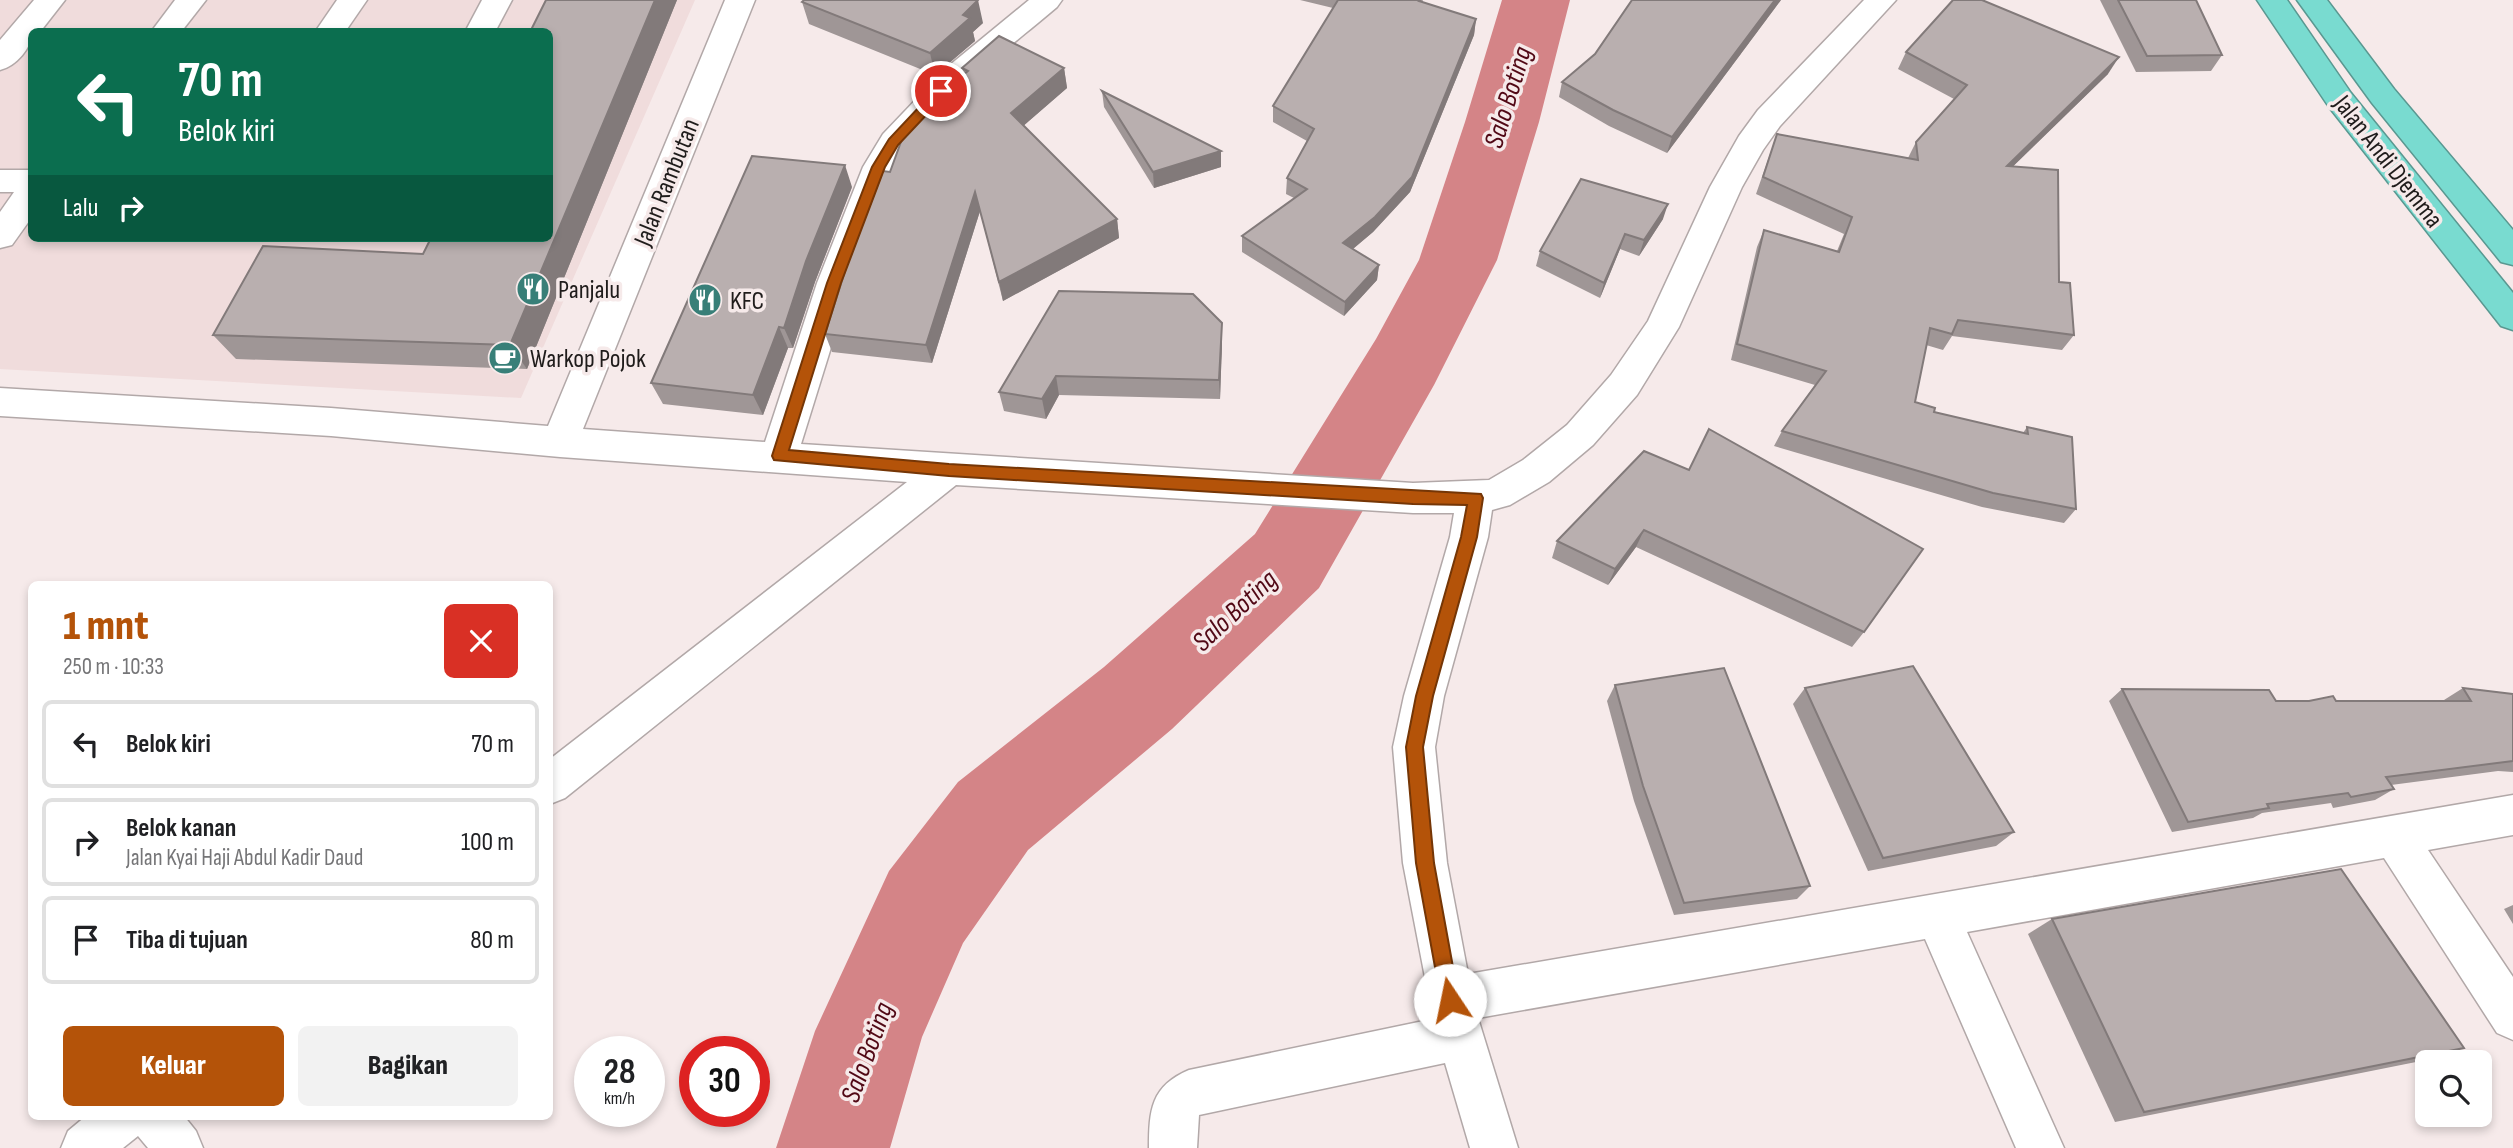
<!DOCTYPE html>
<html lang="id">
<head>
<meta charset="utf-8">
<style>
  :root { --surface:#fff; --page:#f2f2f2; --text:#202124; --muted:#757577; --line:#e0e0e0; --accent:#b45309 }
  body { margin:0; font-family:"Sofia Sans Condensed",sans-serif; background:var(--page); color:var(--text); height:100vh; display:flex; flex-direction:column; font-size:26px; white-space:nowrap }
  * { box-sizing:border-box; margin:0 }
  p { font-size:23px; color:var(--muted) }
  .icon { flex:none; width:38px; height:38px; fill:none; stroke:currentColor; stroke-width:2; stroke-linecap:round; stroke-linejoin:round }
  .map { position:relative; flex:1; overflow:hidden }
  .drawer { position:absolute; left:28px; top:581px; width:525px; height:539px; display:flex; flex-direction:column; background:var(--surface); border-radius:10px; box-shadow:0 4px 10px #0003 }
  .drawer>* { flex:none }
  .banner { position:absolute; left:28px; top:28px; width:525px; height:214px; border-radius:10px; box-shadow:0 4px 10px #0003; background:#0b6e4f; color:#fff; overflow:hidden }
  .buttons { position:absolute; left:2415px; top:1050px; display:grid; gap:14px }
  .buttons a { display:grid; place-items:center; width:77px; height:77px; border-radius:10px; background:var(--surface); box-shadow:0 4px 10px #0003; font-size:35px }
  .speed { position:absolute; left:574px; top:1036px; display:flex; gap:14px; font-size:35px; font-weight:700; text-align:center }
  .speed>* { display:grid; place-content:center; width:91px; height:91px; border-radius:50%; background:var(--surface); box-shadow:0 4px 10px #0003; line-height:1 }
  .speed small { font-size:18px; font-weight:400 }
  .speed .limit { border:10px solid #d22; background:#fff; color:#111 }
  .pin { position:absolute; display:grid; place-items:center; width:60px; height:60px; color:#fff; margin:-30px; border:4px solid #fff; border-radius:50%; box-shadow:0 2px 7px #0007 }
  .me { position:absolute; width:77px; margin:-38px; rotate:349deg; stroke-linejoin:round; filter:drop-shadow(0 0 5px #0008) }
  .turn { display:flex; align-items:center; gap:24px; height:147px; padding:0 35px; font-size:32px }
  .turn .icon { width:91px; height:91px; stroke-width:2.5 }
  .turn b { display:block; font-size:49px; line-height:60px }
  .then { display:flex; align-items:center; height:66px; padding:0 35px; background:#0003; gap:14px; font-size:26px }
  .round { display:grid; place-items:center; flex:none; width:74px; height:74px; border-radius:10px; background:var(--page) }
  .overview { display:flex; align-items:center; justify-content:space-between; height:119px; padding:0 35px }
  h1 { font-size:42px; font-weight:800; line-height:52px; color:var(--accent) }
  .primary-button { display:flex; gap:14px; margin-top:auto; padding:14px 35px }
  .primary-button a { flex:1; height:80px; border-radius:10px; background:var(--accent); color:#fff; font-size:28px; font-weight:800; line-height:80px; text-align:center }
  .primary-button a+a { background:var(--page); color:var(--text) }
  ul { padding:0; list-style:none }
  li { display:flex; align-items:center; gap:21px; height:88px; margin:0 14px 10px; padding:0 21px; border:4px solid var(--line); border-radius:10px }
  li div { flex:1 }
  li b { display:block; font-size:26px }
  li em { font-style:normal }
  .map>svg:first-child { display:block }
  .built { fill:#f0dcdc; fill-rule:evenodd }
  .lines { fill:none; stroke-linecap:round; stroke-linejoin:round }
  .river { fill:#d48487; fill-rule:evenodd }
  .minor-casing { stroke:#b2a8a8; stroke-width:3 }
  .highway-casing { stroke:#5a9891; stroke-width:3 }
  .minor { fill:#fff; fill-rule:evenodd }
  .highway { fill:#79dbd0; fill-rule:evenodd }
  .wall { fill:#9f9696 }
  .shaded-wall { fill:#827a7a }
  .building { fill:#b9afaf; stroke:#827a7a; stroke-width:2 }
  .route { fill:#b45309; stroke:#753606; stroke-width:2 }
  .labels { text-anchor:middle; stroke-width:7; stroke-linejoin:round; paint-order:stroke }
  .street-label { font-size:26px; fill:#1f1c1b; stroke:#f6eaea }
  .poi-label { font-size:26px; fill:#1f1c1b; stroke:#f6eaea; text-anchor:start }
  .water-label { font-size:28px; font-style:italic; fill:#510815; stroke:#f6eaea }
</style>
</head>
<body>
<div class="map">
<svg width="2513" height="1148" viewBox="0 0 2513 1148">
  <rect width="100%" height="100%" fill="#f6eaea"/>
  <path class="built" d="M0 0H695L521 398 0 369ZM32 32H550V238H32Z"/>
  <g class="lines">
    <path class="river" d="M1502 0H1570L1539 122 1497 260 1434 385 1319 588 1172 729 1028 850 963 943 922 1037 890 1148H776L815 1031 889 871 958 782 1104 667 1255 534 1376 339 1419 260 1465 122Z"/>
    <defs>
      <g id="minor">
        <path d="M34 0H65L40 32H32C32 48 16 66 0 70V40Z"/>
        <path d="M175 0H206L181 32H151Z"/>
        <path d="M337 0H367L345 32H315Z"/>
        <path d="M482 0H512L495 32H465Z"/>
        <path d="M725 0H755L583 429 765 442 817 283 863 167 883 134 945 69 1029 0H1062L1057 7C1003 53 931 105 895 167L851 283 801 444 1413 483 1489 480 1523 460 1567 425 1611 375 1648 321 1710 187 1739 136 1758 110 1864 0H1896L1780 126 1763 150 1742 187 1679 327 1637 395 1593 445 1549 482 1510 505 1492 510 1488 537 1444 696 1435 747 1447 863 1468 974 2513 795V835L2428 850 2513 977V1040L2497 1033 2384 858 1967 932 2064 1148H2016L1925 939 1478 1018 1518 1148H1470L1445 1063 1199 1115 1197 1148H1149C1149 1110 1151 1086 1189 1070L1433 1019 1403 863 1393 747 1404 696 1450 537 1454 513H1413L956 485 565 798 550 804V759L907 482 560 457 331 436 0 416V388L331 408 548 426Z"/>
        <path d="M0 170H32V217L12 245 0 248V212L14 192H0Z"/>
        <path d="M86 1116H184L196 1131 203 1148H148L138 1136 123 1148H61L68 1131Z"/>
      </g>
      <g id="highway">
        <path d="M2257 0H2287L2351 93 2513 293V330L2501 326 2329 107Z"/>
        <path d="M2297 0H2327L2394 89 2513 230V265L2501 262 2372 103Z"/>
      </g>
    </defs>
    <use href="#minor" class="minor-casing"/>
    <use href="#highway" class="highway-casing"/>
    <use href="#minor" class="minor"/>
    <use href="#highway" class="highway"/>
  </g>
  <g class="wall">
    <path d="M546 0H677L527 369 236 359 213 335 423 254Z"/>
    <path d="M1300 0H1423L1422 2 1476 19 1474 35 1410 192 1373 232 1353 249 1379 265 1377 280 1344 316 1242 252V236L1294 198 1286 194 1287 178 1307 141 1273 122V106L1333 8Z"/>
    <path d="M1781 0 1667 153 1609 126 1559 97 1562 82 1595 54Z"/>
    <path d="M2100 0H2196L2222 55 2211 71 2136 72Z"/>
    <path d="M802 2 983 23 973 32 975 41 935 75 809 24Z"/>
    <path d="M1906 52 2108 74 2013 166 2059 282 2074 335 2062 350 1952 336 1943 350 1926 345 1915 402 1934 412 2023 433 2027 427 2076 509 2064 523 1982 507 1774 446 1782 431 1815 385 1731 360 1757 247 1764 230 1837 251 1844 234 1756 194 1777 134 1908 158 1916 142 1954 99 1898 69Z"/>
    <path d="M962 68H1064L1067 88 1023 126 1117 219 1119 238 1003 301 980 211 932 363 832 352 825 334 963 75Z"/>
    <path d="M1102 91 1221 167 1154 188 1104 107Z"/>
    <path d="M852 187 815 282 793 348H788L763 415 663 404 651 383Z"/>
    <path d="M1663 219 1639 256 1620 249 1600 298 1536 266 1540 251Z"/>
    <path d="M1059 291 1222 343 1220 399 1059 395 1046 419 1004 411 999 392Z"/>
    <path d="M1644 451 1864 632 1852 647 1636 547 1608 585 1552 558 1557 541Z"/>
    <path d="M1615 685 1810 886 1797 899 1674 915 1634 801 1607 701Z"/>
    <path d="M1805 688 2014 832 1996 846 1868 871 1793 704Z"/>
    <path d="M2463 688 2513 694V772L2498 771 2391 785 2394 789 2375 800 2333 808 2331 803 2262 813 2253 818 2172 832 2109 701 2122 689 2276 701H2445L2444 700Z"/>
    <path d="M2513 905V924L2504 909Z"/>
    <path d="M2052 919 2464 1048 2426 1060 2115 1122 2028 934Z"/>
  </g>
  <g class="shaded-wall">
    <path d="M655 0H677L527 369 510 345Z"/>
    <path d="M978 0 983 23 973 32 975 41 935 75 930 53 963 15Z"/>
    <path d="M1775 0H1781L1667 153 1672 137Z"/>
    <path d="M1476 19 1474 35 1410 192 1373 232 1342 258 1343 243Z"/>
    <path d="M2119 57 2108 74 1997 182 2007 166Z"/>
    <path d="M1064 68 1067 88 1015 133 1011 113Z"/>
    <path d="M1221 151V167L1154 188 1153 172Z"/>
    <path d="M845 165 852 187 815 282 793 348 784 328 806 261Z"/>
    <path d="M975 192 980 211 932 363 926 345Z"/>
    <path d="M1668 204 1663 219 1639 256 1644 240Z"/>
    <path d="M1117 219 1119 238 1003 301 999 282Z"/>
    <path d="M1625 234 1620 249 1600 298 1604 283Z"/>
    <path d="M1379 265 1377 280 1344 316 1345 302Z"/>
    <path d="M1222 323V343L1220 399 1219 380Z"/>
    <path d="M779 327 788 348 763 415 753 395Z"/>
    <path d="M1056 376 1059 395 1046 419 1042 399Z"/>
    <path d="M1644 530 1636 547 1608 585 1615 569Z"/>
  </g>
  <g class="building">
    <path d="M546 0H655L510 345 213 335 263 246 423 254 431 238H550V32H530Z"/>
    <path d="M804 0H978L963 15 970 18 930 53 802 2Z"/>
    <path d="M1338 0H1420L1419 1 1476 19 1412 177 1375 217 1343 243 1379 265 1345 302 1242 236 1307 189 1287 178 1314 129 1273 106Z"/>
    <path d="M1632 0H1775L1672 137 1613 110 1562 82 1595 54Z"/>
    <path d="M1953 0H1982L2119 57 2007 166 2058 170 2059 282 2070 283 2074 335 1958 320 1952 334 1930 328 1915 402 1935 408 1934 412 2028 434 2027 427 2072 437 2076 509 1993 493 1782 431 1826 371 1737 344 1764 230 1839 252 1852 217 1763 177 1777 134 1918 160 1916 142 1967 85 1906 52Z"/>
    <path d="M2118 0H2196L2222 55 2147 56Z"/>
    <path d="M999 36 1064 68 1011 113 1117 219 999 282 975 192 926 345 825 334 847 265 883 171 890 172 906 128 922 108 968 71 962 68Z"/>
    <path d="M1102 91 1221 151 1153 172Z"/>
    <path d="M752 156 845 165 806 261 784 328 779 327 753 395 651 383Z"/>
    <path d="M1581 179 1668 204 1644 240 1625 234 1604 283 1540 251Z"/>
    <path d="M1059 291 1193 294 1222 323 1219 380 1056 376 1042 399 999 392Z"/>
    <path d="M1709 429 1923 549 1864 632 1644 530 1615 569 1557 541 1644 451 1689 470Z"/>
    <path d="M1913 666 2014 832 1883 858 1805 688Z"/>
    <path d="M1724 668 1810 886 1684 903 1643 786 1615 685Z"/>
    <path d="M2463 688 2513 694V761L2386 777 2394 789 2351 797 2348 793 2267 804 2269 808 2188 822 2122 689 2269 690 2276 701H2309L2333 696 2336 701H2471Z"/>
    <path d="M2341 869 2464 1048 2144 1112 2052 919Z"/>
  </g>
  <path class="route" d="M941 87 946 88V94L898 145 885 167 841 283 789 450 949 464 1481 494 1483 498 1477 537 1433 696 1423 747 1434 863 1459 1000 1457 1007 1450 1010 1443 1007 1441 1000 1416 863 1406 747 1416 696 1461 537 1467 505 1413 504 949 476 774 460 772 456 827 283 872 167 889 139 937 88Z"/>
  <defs>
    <symbol id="restaurant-disc" viewBox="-11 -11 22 22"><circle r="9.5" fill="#387f78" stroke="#f6eaea"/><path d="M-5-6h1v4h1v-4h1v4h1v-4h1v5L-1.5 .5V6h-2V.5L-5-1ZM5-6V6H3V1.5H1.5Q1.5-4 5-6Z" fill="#fff"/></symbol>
    <symbol id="cafe-disc" viewBox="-11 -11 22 22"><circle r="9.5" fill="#387f78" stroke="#f6eaea"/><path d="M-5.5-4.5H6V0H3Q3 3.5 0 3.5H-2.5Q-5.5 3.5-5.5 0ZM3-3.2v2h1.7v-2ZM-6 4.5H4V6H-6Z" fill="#fff"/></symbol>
  </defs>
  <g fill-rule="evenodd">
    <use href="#restaurant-disc" x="514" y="270" width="38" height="38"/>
    <use href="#restaurant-disc" x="686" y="281" width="38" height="38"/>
    <use href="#cafe-disc" x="486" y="339" width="38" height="38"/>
  </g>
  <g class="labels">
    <g class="street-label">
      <text transform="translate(2389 161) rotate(52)" y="9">Jalan Andi Djemma</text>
      <text transform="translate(666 182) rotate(-68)" y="9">Jalan Rambutan</text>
    </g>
    <g class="poi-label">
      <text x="558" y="298">Panjalu</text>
      <text x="730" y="309">KFC</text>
      <text x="530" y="367">Warkop Pojok</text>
    </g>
    <g class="water-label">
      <text transform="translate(1507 97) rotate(-73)" y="10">Salo Boting</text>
      <text transform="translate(1234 610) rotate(-43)" y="10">Salo Boting</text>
      <text transform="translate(866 1052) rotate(-70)" y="10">Salo Boting</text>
    </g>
  </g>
</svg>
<div class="buttons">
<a><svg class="icon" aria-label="search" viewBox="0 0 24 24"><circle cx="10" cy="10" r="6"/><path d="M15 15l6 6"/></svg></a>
</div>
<div class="speed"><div>28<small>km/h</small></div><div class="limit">30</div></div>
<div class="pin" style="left:941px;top:91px;background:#d93025"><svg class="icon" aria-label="arrive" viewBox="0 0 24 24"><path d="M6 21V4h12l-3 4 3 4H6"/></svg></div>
<svg class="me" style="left:1450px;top:1000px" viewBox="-20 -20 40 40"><circle r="19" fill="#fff"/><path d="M0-13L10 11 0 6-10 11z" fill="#b45309"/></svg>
<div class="banner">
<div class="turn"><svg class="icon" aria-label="left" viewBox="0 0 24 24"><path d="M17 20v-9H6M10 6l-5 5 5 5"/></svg><div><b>70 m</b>Belok kiri</div></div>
<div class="then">Lalu<svg class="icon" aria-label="right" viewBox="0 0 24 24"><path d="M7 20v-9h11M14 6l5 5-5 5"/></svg></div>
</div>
<section class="drawer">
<div class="overview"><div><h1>1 mnt</h1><p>250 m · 10:33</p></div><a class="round" style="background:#d93025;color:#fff"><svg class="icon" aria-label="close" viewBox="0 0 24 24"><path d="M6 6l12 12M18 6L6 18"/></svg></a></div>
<ul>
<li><svg class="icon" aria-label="left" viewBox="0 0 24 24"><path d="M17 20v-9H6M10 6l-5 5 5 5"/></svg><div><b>Belok kiri</b></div><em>70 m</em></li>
<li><svg class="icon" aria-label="right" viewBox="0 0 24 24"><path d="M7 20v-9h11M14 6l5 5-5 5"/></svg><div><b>Belok kanan</b><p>Jalan Kyai Haji Abdul Kadir Daud</p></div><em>100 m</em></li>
<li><svg class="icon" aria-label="arrive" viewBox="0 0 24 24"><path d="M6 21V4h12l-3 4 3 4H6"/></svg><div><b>Tiba di tujuan</b></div><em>80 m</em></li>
</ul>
<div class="primary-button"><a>Keluar</a><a>Bagikan</a></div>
</section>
</div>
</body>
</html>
